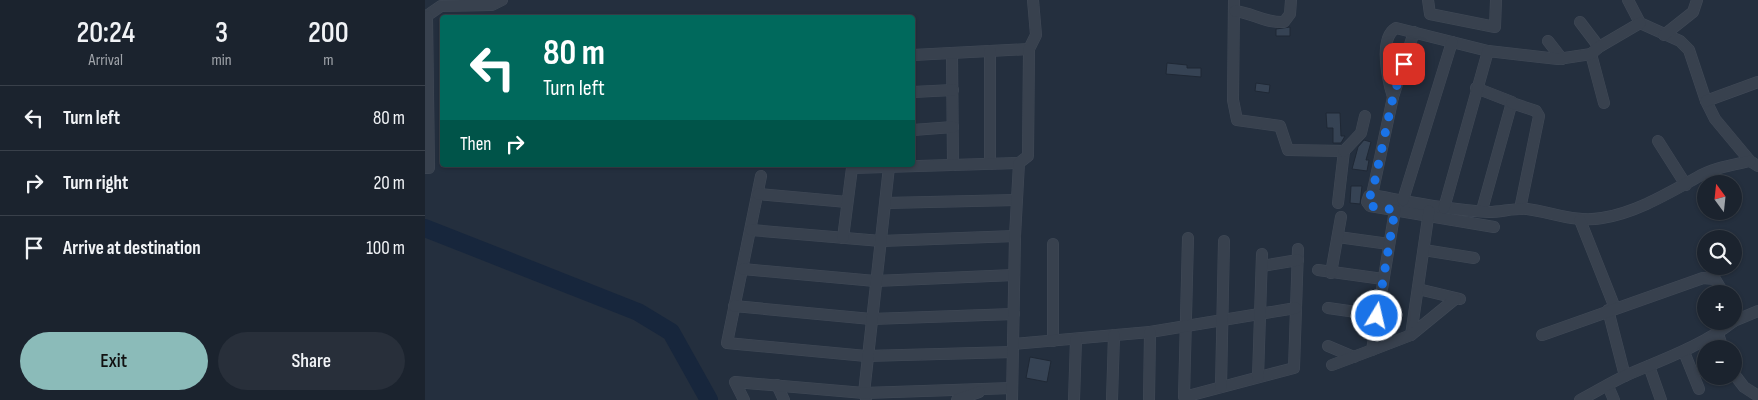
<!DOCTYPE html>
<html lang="en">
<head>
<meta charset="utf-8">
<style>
  :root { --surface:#1b232e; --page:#282f3a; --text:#f1f3f6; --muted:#a0a4aa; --line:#39404a; --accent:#8bbbb9 }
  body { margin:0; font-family:"Sofia Sans Condensed",sans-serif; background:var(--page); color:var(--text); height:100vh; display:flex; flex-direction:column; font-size:19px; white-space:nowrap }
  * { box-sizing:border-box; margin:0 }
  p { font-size:16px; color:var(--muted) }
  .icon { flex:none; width:28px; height:28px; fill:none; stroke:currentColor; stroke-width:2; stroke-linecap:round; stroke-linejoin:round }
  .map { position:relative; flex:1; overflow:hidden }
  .side { display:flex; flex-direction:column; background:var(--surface); width:425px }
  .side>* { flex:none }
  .guide { position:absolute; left:15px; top:15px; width:475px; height:152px; border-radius:5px; box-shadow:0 1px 4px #0004,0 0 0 1px var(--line); background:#00695c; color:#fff; overflow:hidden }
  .needle { width:32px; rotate:345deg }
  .controls { position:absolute; left:1272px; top:175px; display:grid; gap:10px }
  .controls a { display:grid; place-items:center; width:45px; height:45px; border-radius:50%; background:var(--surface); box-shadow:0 1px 4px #0004,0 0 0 1px var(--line); font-size:25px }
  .pin { position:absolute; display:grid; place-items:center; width:42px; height:42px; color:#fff; margin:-21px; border-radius:10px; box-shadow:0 2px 8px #0006 }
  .me { position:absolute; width:55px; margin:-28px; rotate:9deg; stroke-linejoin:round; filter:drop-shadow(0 0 4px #0008) }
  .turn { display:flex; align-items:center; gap:18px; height:105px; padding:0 20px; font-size:22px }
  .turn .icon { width:65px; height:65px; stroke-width:2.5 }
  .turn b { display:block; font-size:35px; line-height:42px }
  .then { display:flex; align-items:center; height:48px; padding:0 20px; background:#0003; gap:10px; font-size:19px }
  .eta { display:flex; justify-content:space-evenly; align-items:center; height:85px; text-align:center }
  .eta b { font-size:30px; font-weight:600; line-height:35px }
  .action { display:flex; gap:10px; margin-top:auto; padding:10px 20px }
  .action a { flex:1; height:58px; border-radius:30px; background:var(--accent); color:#111; font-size:20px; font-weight:600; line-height:58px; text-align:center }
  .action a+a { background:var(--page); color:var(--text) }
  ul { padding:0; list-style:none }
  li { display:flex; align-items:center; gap:15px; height:65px; padding:0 20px; border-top:1px solid var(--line) }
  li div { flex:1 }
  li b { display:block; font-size:19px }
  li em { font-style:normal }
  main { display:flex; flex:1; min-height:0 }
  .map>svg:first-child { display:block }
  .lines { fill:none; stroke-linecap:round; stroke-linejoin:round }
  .river { stroke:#17263c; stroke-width:18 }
  .building { fill:#364354; stroke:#1f2835 }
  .minor-casing { stroke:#414a57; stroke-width:12 }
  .minor { stroke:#38414e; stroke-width:11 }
  .route { stroke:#1a73e8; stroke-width:9; stroke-dasharray:0 16.2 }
</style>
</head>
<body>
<main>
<section class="side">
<div class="eta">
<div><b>20:24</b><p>Arrival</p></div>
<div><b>3</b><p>min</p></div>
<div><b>200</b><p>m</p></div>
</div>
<ul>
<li><svg class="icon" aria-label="left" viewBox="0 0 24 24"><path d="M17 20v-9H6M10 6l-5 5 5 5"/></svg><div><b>Turn left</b></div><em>80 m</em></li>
<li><svg class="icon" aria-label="right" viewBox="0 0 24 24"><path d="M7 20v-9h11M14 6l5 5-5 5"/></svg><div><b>Turn right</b></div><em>20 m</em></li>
<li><svg class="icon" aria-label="arrive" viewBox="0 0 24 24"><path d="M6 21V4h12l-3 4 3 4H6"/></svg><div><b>Arrive at destination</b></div><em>100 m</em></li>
</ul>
<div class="action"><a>Exit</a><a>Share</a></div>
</section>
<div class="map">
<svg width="1333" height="400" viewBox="0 0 1333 400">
  <rect width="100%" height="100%" fill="#242f3e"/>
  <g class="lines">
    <path class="river" d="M0 228 213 312 246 332 284 400"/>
  </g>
  <g class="building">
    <path d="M865 27V36H851V29Z"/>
    <path d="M742 63 762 65V68H776V77L741 74Z"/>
    <path d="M831 83 845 85 844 93 830 91Z"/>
    <path d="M901 113H915L916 136H920L916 143H908V128H902Z"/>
    <path d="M939 140 946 142 941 160H944L942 171 927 169 933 147Z"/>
    <path d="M926 186H937L935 204 925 203Z"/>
    <path d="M605 357 626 361 622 382 601 378Z"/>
  </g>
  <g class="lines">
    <defs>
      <g id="minor">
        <path d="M809 0 808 100 812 120 855 126 863 150 919 151 913 203"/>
        <path d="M1003 0 1005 14 1070 27 1071 0"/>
        <path d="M1203 0 1215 23 1255 41 1264 50 1281 101 1290 119 1325 161 1333 166"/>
        <path d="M810 11C828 13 839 23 859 22L865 14 866 0"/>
        <path d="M0 17 16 6 67 5 77 0"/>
        <path d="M1155 22 1174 47"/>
        <path d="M989 32 968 97 947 195 944 196 942 202 945 206 1069 227"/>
        <path d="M1239 35 1268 12 1272 0"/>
        <path d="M1123 41 1137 59"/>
        <path d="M527 53 528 165"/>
        <path d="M1166 54 1179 103"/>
        <path d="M488 55 604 49"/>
        <path d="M1051 88 1087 102 1057 210"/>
        <path d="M488 92 528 90"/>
        <path d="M968 97C963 81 953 38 971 28L1063 51"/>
        <path d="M1281 101 1333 82"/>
        <path d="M1087 103 1111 111 1114 116 1095 209"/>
        <path d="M488 130 528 127"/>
        <path d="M1233 141 1261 185"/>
        <path d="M919 151 936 133 940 116"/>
        <path d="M565 164V51"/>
        <path d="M0 168H4L2 17"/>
        <path d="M336 176 302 343 441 356 588 352"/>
        <path d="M333 194 422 202"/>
        <path d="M947 195C986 202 1024 210 1064 212 1076 212 1089 208 1102 209 1127 212 1151 223 1177 218 1210 213 1242 194 1271 178 1287 168 1307 165 1325 161"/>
        <path d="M978 200 1027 42"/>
        <path d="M461 203 591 200"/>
        <path d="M1019 208 1063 51 1133 59 1166 54 1174 47 1215 23"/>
        <path d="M1155 220 1190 308"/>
        <path d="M326 230 456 241 590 236"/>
        <path d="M913 237 964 244"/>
        <path d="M418 238 427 168 594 163"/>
        <path d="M763 238 759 397 869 368 873 249"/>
        <path d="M628 244V341"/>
        <path d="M999 250 1049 258"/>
        <path d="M837 266 873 260"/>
        <path d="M318 269 450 281 589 275"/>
        <path d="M893 270 958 279"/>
        <path d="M906 273 916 217"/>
        <path d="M993 289 1035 299"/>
        <path d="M309 306 446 319 589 314"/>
        <path d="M903 308 952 315"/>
        <path d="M1183 310 1200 376"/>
        <path d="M1309 321 1333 311"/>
        <path d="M1293 334 1298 349"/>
        <path d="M986 335 1004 211"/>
        <path d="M1117 335 1278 278 1290 279 1299 294"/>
        <path d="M588 344 725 332 871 308"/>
        <path d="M903 346 929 357"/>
        <path d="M947 350 986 335 1030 299"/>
        <path d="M1259 352 1274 389"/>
        <path d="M907 365 947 350 970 210"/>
        <path d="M1224 366 1236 400"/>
        <path d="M1309 374 1319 387 1333 396"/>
        <path d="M833 377 837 254"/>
        <path d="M352 385 359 400"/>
        <path d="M1183 386 1189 400"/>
        <path d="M796 387 799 241"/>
        <path d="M441 398 439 393 464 167"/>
        <path d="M319 400 310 382 439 393 587 388"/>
        <path d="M532 400 554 392"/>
        <path d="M587 400 590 236 594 163 603 156 604 49 611 35 608 0"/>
        <path d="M649 400 651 339"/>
        <path d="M687 400 689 335"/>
        <path d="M724 400 725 332"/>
        <path d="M1155 400C1171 392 1186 382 1202 375 1239 359 1277 346 1309 321"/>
      </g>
    </defs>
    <use href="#minor" class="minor-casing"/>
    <use href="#minor" class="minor"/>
  </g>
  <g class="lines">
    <path class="route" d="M952 316 970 210 945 206 942 202 944 196 947 194 968 97 979 64"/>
  </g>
</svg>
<div class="controls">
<a><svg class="needle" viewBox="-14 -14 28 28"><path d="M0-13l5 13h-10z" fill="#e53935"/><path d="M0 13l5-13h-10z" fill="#a0a4aa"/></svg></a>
<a><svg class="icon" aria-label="search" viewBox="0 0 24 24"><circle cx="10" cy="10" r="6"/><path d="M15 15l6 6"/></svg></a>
<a>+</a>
<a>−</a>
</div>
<div class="pin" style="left:979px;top:64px;background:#d93025"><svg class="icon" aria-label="arrive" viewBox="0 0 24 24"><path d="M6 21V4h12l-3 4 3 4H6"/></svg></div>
<svg class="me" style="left:952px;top:316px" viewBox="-20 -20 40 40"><circle r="17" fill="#1a73e8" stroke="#fff" stroke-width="3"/><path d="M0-11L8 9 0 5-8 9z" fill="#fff"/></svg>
<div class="guide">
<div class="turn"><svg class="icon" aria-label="left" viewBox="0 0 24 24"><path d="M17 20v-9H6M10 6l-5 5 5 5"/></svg><div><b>80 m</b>Turn left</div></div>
<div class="then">Then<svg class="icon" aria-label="right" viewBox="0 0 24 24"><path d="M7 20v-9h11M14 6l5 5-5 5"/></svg></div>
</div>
</div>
</main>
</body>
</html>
